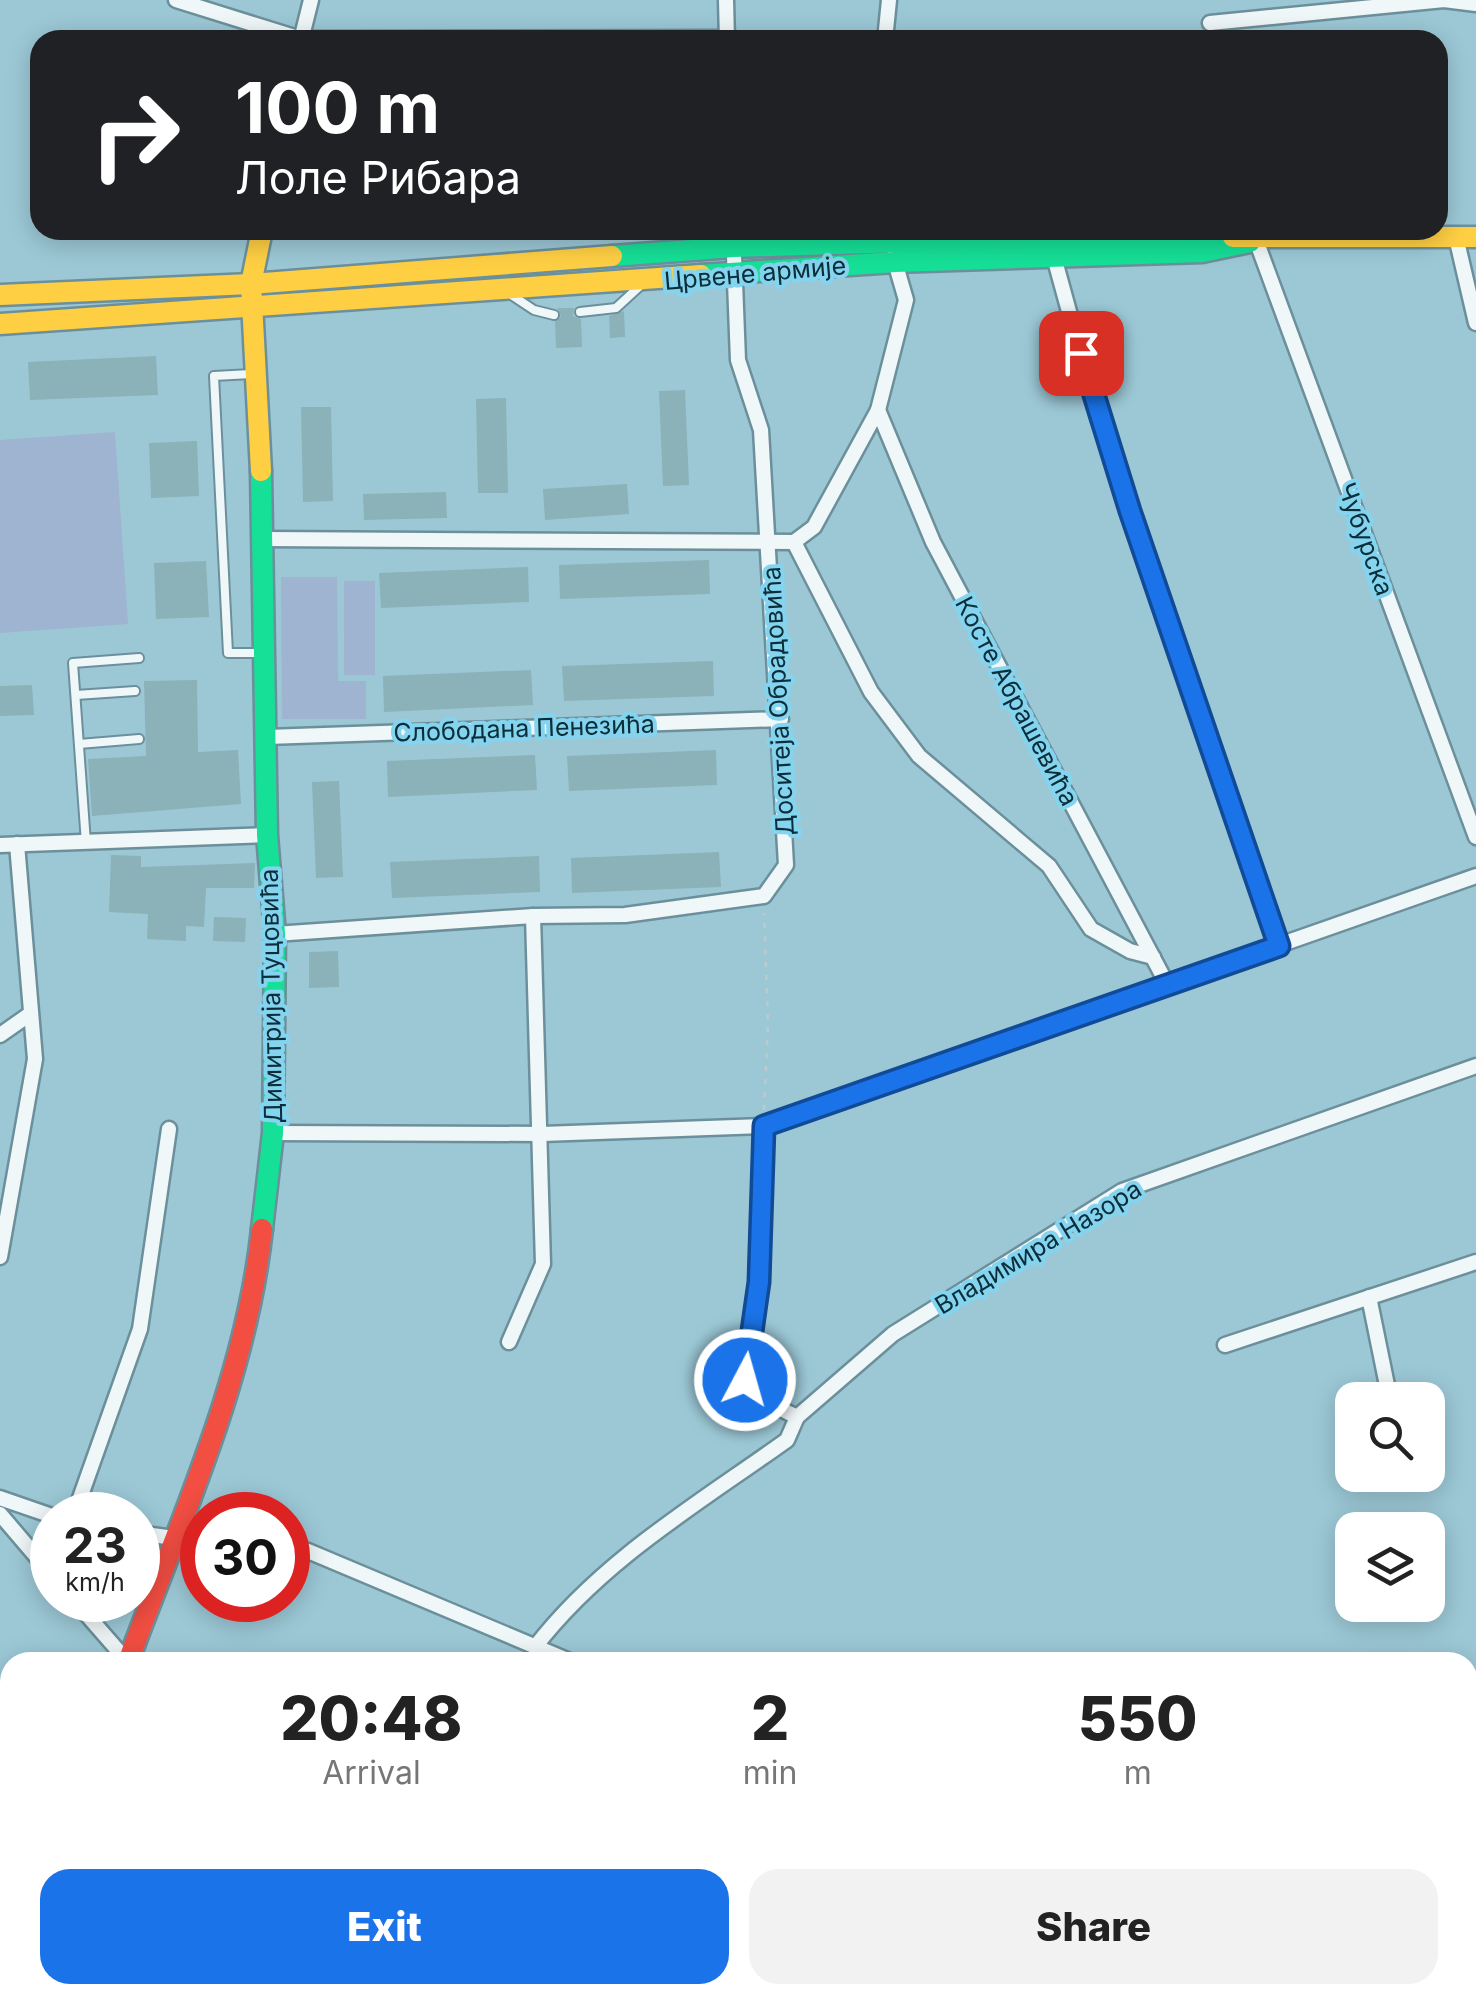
<!DOCTYPE html>
<html lang="en">
<head>
<meta charset="utf-8">
<style>
  :root { --surface:#fff; --page:#f2f2f2; --text:#222; --muted:#767676; --accent:#1a73e8 }
  body { margin:0; font-family:Inter,sans-serif; background:var(--page); color:var(--text); height:100vh; display:flex; flex-direction:column; font-size:38px; white-space:nowrap }
  * { box-sizing:border-box; margin:0 }
  p { font-size:32px; color:var(--muted) }
  .icon { flex:none; width:55px; height:55px; fill:none; stroke:currentColor; stroke-width:2; stroke-linecap:round; stroke-linejoin:round }
  .map { position:relative; flex:1; overflow:hidden }
  .panel { position:absolute; left:0px; top:1652px; width:1478px; height:352px; display:flex; flex-direction:column; background:var(--surface); border-radius:30px 30px 0 0; box-shadow:0 5px 25px #0003 }
  .panel>* { flex:none }
  .top-card { position:absolute; left:30px; top:30px; width:1418px; height:210px; border-radius:30px; box-shadow:0 5px 25px #0003; background:#202124; color:#fff; overflow:hidden }
  .controls { position:absolute; left:1335px; top:1382px; display:grid; gap:20px }
  .controls a { display:grid; place-items:center; width:110px; height:110px; border-radius:20px; background:var(--surface); box-shadow:0 5px 25px #0003; font-size:50px }
  .speed { position:absolute; left:30px; top:1492px; display:flex; gap:20px; font-size:50px; font-weight:700; text-align:center }
  .speed>* { display:grid; place-content:center; width:130px; height:130px; border-radius:50%; background:var(--surface); box-shadow:0 5px 25px #0003; line-height:1 }
  .speed small { font-size:25px; font-weight:400 }
  .speed .limit { border:15px solid #d22; background:#fff; color:#111 }
  .pin { position:absolute; display:grid; place-items:center; width:85px; height:85px; color:#fff; margin:-42px; border-radius:20px; box-shadow:0 5px 15px #0006 }
  .me { position:absolute; width:110px; margin:-55px; rotate:6deg; stroke-linejoin:round; filter:drop-shadow(0 0 8px #0008) }
  .turn { display:flex; align-items:center; gap:35px; height:210px; padding:0 40px; font-size:45px }
  .turn .icon { width:130px; height:130px; stroke-width:2.5 }
  .turn b { display:block; font-size:70px; line-height:85px }
  .eta { display:flex; justify-content:space-evenly; align-items:center; height:170px; text-align:center }
  .eta b { font-size:60px; font-weight:800; line-height:70px }
  .action { display:flex; gap:20px; margin-top:auto; padding:20px 40px }
  .action a { flex:1; height:115px; border-radius:30px; background:var(--accent); color:#fff; font-size:40px; font-weight:800; line-height:115px; text-align:center }
  .action a+a { background:var(--page); color:var(--text) }
  .map>svg:first-child { display:block }
  .green { fill:#9fb4d0 }
  .building { fill:#8bb1b9 }
  .lines { fill:none; stroke-linecap:round; stroke-linejoin:round }
  .lane-casing { stroke:#6c909b; stroke-width:12 }
  .street-casing { stroke:#6c909b; stroke-width:19 }
  .fast-casing { stroke:#6c909b; stroke-width:25 }
  .slow-casing { stroke:#6c909b; stroke-width:25 }
  .jam-casing { stroke:#6c909b; stroke-width:25 }
  .path { stroke:#bbcace; stroke-width:2.5; stroke-dasharray:5 8; stroke-linecap:butt }
  .lane { stroke:#f0f7f9; stroke-width:8 }
  .street { stroke:#f0f7f9; stroke-width:14 }
  .fast { stroke:#16e098; stroke-width:20 }
  .slow { stroke:#ffcf43; stroke-width:20 }
  .jam { stroke:#f24e42; stroke-width:20 }
  .route-casing { stroke:#114b97; stroke-width:25 }
  .route { stroke:#1a73e8; stroke-width:18 }
  .labels { text-anchor:middle; stroke-width:8; stroke-linejoin:round; paint-order:stroke }
  .street-label { font-size:25px; fill:#0b2e39; stroke:#84d4ef }
</style>
</head>
<body>
<div class="map">
<svg width="1476" height="2004" viewBox="0 0 1476 2004">
  <rect width="100%" height="100%" fill="#9cc8d6"/>
  <g class="green">
    <path d="M115 432 128 624 0 633V440Z"/>
    <path d="M337 577 338 681H366V719H282L281 577Z"/>
    <rect x="344" y="581" width="31" height="94"/>
  </g>
  <g class="building">
    <path d="M557 308H574L573 316 581 319 582 347 556 348 555 322 561 316Z"/>
    <path d="M624 311 625 337 610 338 609 316Z"/>
    <path d="M156 356 158 395 30 400 28 362Z"/>
    <path d="M685 390 689 485 663 486 659 391Z"/>
    <path d="M506 398 508 493H478L476 399Z"/>
    <path d="M301 407H331L333 501 303 502Z"/>
    <path d="M197 441 199 496 151 498 149 443Z"/>
    <path d="M627 484 629 514 545 520 543 489Z"/>
    <path d="M446 492 447 518 364 520 363 494Z"/>
    <path d="M709 560 710 594 560 599 559 565Z"/>
    <path d="M206 561 209 617 156 619 154 563Z"/>
    <path d="M528 567 529 602 381 608 379 573Z"/>
    <path d="M713 661 714 696 564 701 562 666Z"/>
    <path d="M531 670 533 705 384 712 383 676Z"/>
    <path d="M197 680 198 752 238 750 241 804 92 816 88 759 146 756 144 681Z"/>
    <path d="M32 685 34 715 0 716V686Z"/>
    <path d="M716 750 717 785 569 791 567 756Z"/>
    <path d="M535 755 537 790 388 797 387 761Z"/>
    <path d="M339 781 343 877 316 878 312 782Z"/>
    <path d="M719 852 721 887 572 893 571 858Z"/>
    <path d="M111 855 141 856V867L255 863 254 888H206L204 927 186 926V941L147 939 148 914 109 912Z"/>
    <path d="M539 856 540 892 392 898 390 862Z"/>
    <path d="M214 917 246 918 245 942 213 941Z"/>
    <path d="M338 951 339 987 309 988V952Z"/>
  </g>
  <g class="lines">
    <defs>
      <g id="lane">
        <path d="M510 294 534 310 554 315"/>
        <path d="M580 312 616 308 641 285"/>
        <path d="M251 374 214 376 228 653H264"/>
        <path d="M76 695 135 691"/>
        <path d="M79 744 139 739"/>
        <path d="M86 843 73 663 139 658"/>
        <path d="M1351 1422 1352 1421"/>
      </g>
      <g id="street">
        <path d="M176 0 301 39 727 38"/>
        <path d="M726 0 727 40"/>
        <path d="M1210 23 1444 0 1476 4"/>
        <path d="M301 40 311 0"/>
        <path d="M885 40 889 0"/>
        <path d="M1456 237 1476 323"/>
        <path d="M1256 240 1476 837"/>
        <path d="M1054 257 1098 417 1279 946"/>
        <path d="M878 410 933 542 1168 986"/>
        <path d="M264 539 794 542 814 527 878 410 906 300 895 262 894 230"/>
        <path d="M794 542 871 692 919 756 1049 866 1091 929 1130 951 1153 957"/>
        <path d="M267 737 781 719"/>
        <path d="M0 845 267 835"/>
        <path d="M275 934 533 916 625 915 764 896 786 865 761 430 738 360 733 230"/>
        <path d="M0 1035 30 1014"/>
        <path d="M273 1133 542 1134 763 1126 1476 876"/>
        <path d="M0 1257 35 1059 17 844"/>
        <path d="M1369 1297 1390 1400"/>
        <path d="M509 1342 543 1264 533 916"/>
        <path d="M1225 1345 1476 1262"/>
        <path d="M797 1417 893 1334 1122 1191 1476 1066"/>
        <path d="M0 1498 52 1516"/>
        <path d="M0 1514 52 1575"/>
        <path d="M74 1515 140 1329 169 1129"/>
        <path d="M138 1533 202 1542"/>
        <path d="M288 1548 308 1551 572 1662"/>
        <path d="M74 1600 128 1662"/>
        <path d="M535 1647C602 1560 699 1503 787 1440L797 1417 771 1404 745 1379 759 1282 763 1126"/>
        <path d="M1468 1791 1476 1793"/>
        <path d="M1468 1852 1476 1846"/>
        <path d="M0 1977 10 1970"/>
        <path d="M447 1995 457 2004"/>
        <path d="M218 2004 226 1995"/>
        <path d="M1250 2004 1261 1995"/>
      </g>
      <g id="fast">
        <path d="M612 256 733 247 1200 233 1233 237"/>
        <path d="M701 275 895 262 1202 252 1250 242"/>
        <path d="M261 471 267 835 275 934 273 1133 262 1229"/>
      </g>
      <g id="slow">
        <path d="M1233 237H1476"/>
        <path d="M0 295 251 284 612 256"/>
        <path d="M0 324 701 275"/>
        <path d="M261 471 251 284 262 230"/>
      </g>
      <path id="jam" d="M128 1662C180 1521 246 1380 262 1229"/>
    </defs>
    <use href="#lane" class="lane-casing"/>
    <use href="#street" class="street-casing"/>
    <use href="#fast" class="fast-casing"/>
    <use href="#slow" class="slow-casing"/>
    <use href="#jam" class="jam-casing"/>
    <path class="path" d="M764 1110 768 1023 764 913"/>
    <use href="#lane" class="lane"/>
    <use href="#street" class="street"/>
    <use href="#fast" class="fast"/>
    <use href="#slow" class="slow"/>
    <use href="#jam" class="jam"/>
  </g>
  <g class="lines">
    <defs>
      <path id="route" d="M745 1380 759 1282 764 1126 1279 946 1130 511 1081 353"/>
    </defs>
    <use href="#route" class="route-casing"/>
    <use href="#route" class="route"/>
  </g>
  <g class="labels">
    <g class="street-label">
      <text transform="translate(755 273) rotate(-5)" y="9">Црвене армије</text>
      <text transform="translate(1366 539) rotate(70)" y="9">Чубурска</text>
      <text transform="translate(778 701) rotate(-93)" y="9">Доситеја Обрадовића</text>
      <text transform="translate(1017 701) rotate(62)" y="9">Косте Абрашевића</text>
      <text transform="translate(524 728) rotate(-2)" y="9">Слободана Пенезића</text>
      <text transform="translate(271 996) rotate(-91)" y="9">Димитрија Туцовића</text>
      <text transform="translate(1038 1247) rotate(-31)" y="9">Владимира Назора</text>
    </g>
  </g>
</svg>
<div class="controls">
<a><svg class="icon" aria-label="search" viewBox="0 0 24 24"><circle cx="10" cy="10" r="6"/><path d="M15 15l6 6"/></svg></a>
<a><svg class="icon" aria-label="layers" viewBox="0 0 24 24"><path d="M12 4l9 5-9 5-9-5zM3 14l9 5 9-5"/></svg></a>
</div>
<div class="speed"><div>23<small>km/h</small></div><div class="limit">30</div></div>
<div class="pin" style="left:1081px;top:353px;background:#d93025"><svg class="icon" aria-label="arrive" viewBox="0 0 24 24"><path d="M6 21V4h12l-3 4 3 4H6"/></svg></div>
<svg class="me" style="left:745px;top:1380px" viewBox="-20 -20 40 40"><circle r="17" fill="#1a73e8" stroke="#fff" stroke-width="3"/><path d="M0-11L8 9 0 5-8 9z" fill="#fff"/></svg>
<div class="top-card">
<div class="turn"><svg class="icon" aria-label="right" viewBox="0 0 24 24"><path d="M7 20v-9h11M14 6l5 5-5 5"/></svg><div><b>100 m</b>Лоле Рибара</div></div>
</div>
<section class="panel">
<div class="eta">
<div><b>20:48</b><p>Arrival</p></div>
<div><b>2</b><p>min</p></div>
<div><b>550</b><p>m</p></div>
</div>
<div class="action"><a>Exit</a><a>Share</a></div>
</section>
</div>
</body>
</html>
